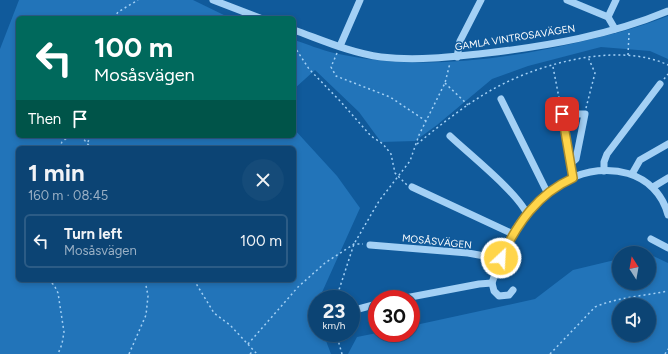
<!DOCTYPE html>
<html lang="en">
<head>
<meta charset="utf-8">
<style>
  :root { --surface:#0c4474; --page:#154b79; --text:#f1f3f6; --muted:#9ab0c5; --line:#2c5c86 }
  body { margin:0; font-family:Figtree,sans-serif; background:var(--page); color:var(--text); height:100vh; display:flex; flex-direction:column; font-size:15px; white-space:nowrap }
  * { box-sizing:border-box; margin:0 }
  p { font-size:13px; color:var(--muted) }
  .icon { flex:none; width:22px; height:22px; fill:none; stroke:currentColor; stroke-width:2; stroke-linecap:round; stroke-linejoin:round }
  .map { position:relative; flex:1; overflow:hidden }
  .side { position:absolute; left:16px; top:146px; width:280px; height:136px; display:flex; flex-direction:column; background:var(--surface); border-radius:6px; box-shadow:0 2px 6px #0003,0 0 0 1px var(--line) }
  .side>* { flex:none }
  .banner { position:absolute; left:16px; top:16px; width:280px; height:122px; border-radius:6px; box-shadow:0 2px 6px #0003,0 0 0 1px var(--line); background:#00695c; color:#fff; overflow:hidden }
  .needle { width:26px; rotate:349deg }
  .tools { position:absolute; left:612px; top:246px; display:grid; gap:8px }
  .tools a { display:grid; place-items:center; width:44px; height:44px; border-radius:50%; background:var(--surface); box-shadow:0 2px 6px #0003,0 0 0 1px var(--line); font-size:20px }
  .speed { position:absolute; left:308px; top:290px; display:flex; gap:8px; font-size:20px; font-weight:700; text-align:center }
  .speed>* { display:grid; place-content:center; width:52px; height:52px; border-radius:50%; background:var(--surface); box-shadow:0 2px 6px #0003,0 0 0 1px var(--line); line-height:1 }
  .speed small { font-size:10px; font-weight:400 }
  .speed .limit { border:6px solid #d22; background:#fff; color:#111 }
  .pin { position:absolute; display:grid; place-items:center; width:34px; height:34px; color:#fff; margin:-17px; border-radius:8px; box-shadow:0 2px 6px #0006 }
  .me { position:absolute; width:44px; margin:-22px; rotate:25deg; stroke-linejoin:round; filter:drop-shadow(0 0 3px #0008) }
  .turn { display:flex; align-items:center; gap:14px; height:84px; padding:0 12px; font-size:18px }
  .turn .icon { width:52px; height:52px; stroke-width:2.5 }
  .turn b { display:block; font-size:28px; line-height:34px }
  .then { display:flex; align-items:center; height:38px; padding:0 12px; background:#0003; gap:8px; font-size:15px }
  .round { display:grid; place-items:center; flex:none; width:42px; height:42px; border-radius:21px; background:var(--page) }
  .overview { display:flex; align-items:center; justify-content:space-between; height:68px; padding:0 12px }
  h1 { font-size:24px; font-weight:700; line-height:30px }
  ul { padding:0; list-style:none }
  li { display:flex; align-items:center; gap:12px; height:54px; margin:0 8px 6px; padding:0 4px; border:2px solid var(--line); border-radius:6px }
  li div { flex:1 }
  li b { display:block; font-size:15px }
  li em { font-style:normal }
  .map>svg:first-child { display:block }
  .green { fill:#2274b9; fill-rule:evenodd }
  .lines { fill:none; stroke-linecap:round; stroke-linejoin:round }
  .path { stroke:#a3d0f5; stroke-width:1.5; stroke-dasharray:2 3; stroke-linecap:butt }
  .minor { stroke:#a3d0f5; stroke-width:7 }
  .route-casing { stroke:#a68a30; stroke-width:10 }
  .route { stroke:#ffd54a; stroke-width:7 }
  .labels { text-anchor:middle; stroke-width:3; stroke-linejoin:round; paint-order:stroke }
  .street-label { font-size:10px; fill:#fff; stroke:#105a9b }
</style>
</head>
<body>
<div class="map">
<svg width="668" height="354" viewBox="0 0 668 354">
  <rect width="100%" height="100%" fill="#105a9b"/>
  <g class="green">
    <path d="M19 0H193L230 18H18V136H294V129L337 176 360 208 319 299H317V333H323L331 354H0V49ZM18 148H294V280H18Z"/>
    <path d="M668 16V59L650 51 601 47 528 66 492 79 437 125 415 141 381 142 359 112 315 70 294 89V40C307 44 321 50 334 53 414 71 497 61 575 43 606 36 638 28 668 16Z"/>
    <path d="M649 254 668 263V354H348L357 337 377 333H411V326L535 299 573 270 619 259V283H649ZM619 305H649V335H619Z"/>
  </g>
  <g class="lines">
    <g class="path">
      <path d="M114 18 118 12 138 0"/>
      <path d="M294 46 309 69 341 102 371 136 383 144 391 154 395 173 407 185"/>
      <path d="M337 53 331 67 336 76 390 97 426 121"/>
      <path d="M628 55 629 33"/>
      <path d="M553 67 561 108"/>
      <path d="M664 79 668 74"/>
      <path d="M445 83 468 105"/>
      <path d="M586 108 595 73 588 57"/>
      <path d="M81 136 91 148"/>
      <path d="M88 142 90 136"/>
      <path d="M417 144C438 127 460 109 483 95 529 66 616 40 668 65"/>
      <path d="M59 148 62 142 69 136"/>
      <path d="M48 280 54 285 58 293 64 332 62 344 58 354"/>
      <path d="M194 280 214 313 230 325 257 354"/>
      <path d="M336 299 354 244 379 201 410 161 419 135 445 83 450 63"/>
      <path d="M336 333 342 354"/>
      <path d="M248 344 298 287 325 263 354 244H363"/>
      <path d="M129 354 146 315 148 296 145 280"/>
      <path d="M250 354 253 351"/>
      <path d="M550 354 595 307C618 297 644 296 668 291"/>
      <path d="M665 354 668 349"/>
    </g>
    <g class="minor">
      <path d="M213 0 260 18"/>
      <path d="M567 0 608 17 615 29"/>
      <path d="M608 17 616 0"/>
      <path d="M294 30C322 40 351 53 381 57 416 61 452 57 487 53 548 46 611 35 668 11"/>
      <path d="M340 46 360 0"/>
      <path d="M457 57 460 41 481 0"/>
      <path d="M501 99 548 194"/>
      <path d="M450 136C469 154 517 192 527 214"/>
      <path d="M570 164 576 159 585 114H562L573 178"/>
      <path d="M604 171V162L607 154 660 84"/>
      <path d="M632 174 640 160 668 144"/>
      <path d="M412 187 513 234"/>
      <path d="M653 187 668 178"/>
      <path d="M651 239 668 248"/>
      <path d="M370 245 468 253 501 259"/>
      <path d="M513 290 509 295 499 296 494 291 492 283C500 257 512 227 532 208 542 197 555 187 568 180 606 160 657 171 668 215"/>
      <path d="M400 299 479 284 492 283"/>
      <path d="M351 311 377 304"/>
    </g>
  </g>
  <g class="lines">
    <defs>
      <path id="route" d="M501 258C517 224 537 194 573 178L562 114"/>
    </defs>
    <use href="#route" class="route-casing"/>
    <use href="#route" class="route"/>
  </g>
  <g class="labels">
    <g class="street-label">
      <text transform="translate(515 37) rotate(-9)" y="4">GAMLA VINTROSAVÄGEN</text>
      <text transform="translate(437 241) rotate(6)" y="4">MOSÅSVÄGEN</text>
    </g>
  </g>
</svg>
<div class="tools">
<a><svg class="needle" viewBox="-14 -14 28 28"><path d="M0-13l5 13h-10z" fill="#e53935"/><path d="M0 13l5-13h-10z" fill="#9ab0c5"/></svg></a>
<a><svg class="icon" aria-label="sound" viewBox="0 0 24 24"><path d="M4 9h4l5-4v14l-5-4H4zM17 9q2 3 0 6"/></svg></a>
</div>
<div class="speed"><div>23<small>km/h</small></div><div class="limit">30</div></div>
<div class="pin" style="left:562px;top:114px;background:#d93025"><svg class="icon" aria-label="arrive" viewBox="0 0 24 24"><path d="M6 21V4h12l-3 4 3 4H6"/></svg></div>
<svg class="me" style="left:501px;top:258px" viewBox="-20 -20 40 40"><circle r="17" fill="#ffd54a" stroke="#fff" stroke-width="3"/><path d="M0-11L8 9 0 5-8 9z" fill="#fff"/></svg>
<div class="banner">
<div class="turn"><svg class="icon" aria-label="left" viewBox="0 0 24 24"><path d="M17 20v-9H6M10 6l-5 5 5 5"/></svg><div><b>100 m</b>Mosåsvägen</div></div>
<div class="then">Then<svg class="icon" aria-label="arrive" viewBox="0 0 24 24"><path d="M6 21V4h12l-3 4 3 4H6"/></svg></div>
</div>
<section class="side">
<div class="overview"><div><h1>1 min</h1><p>160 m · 08:45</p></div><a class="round"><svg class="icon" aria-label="close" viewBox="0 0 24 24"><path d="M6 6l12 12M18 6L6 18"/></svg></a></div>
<ul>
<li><svg class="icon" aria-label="left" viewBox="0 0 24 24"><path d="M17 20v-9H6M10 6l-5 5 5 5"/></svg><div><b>Turn left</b><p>Mosåsvägen</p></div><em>100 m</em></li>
</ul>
</section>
</div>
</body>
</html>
